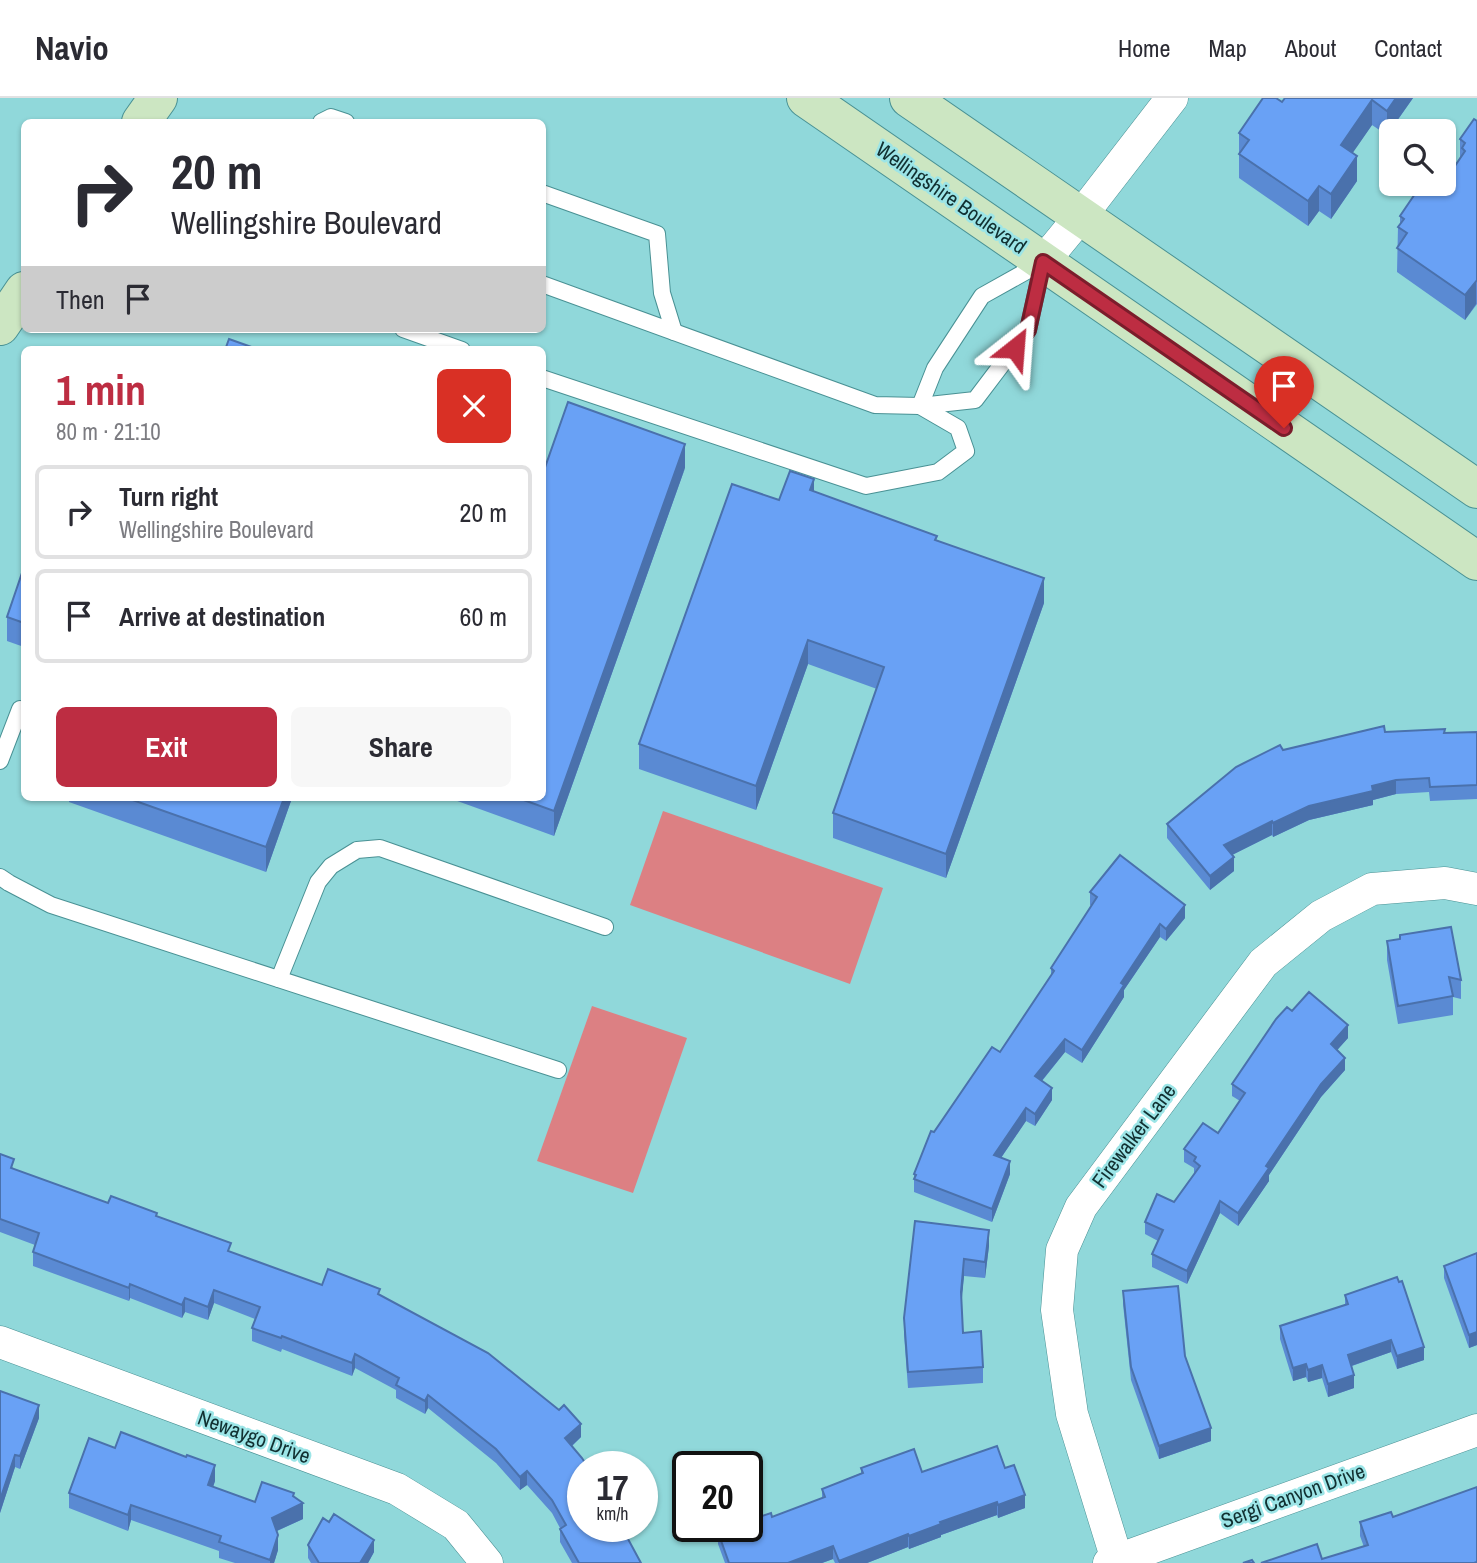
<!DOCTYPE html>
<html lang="en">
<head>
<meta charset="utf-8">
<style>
  :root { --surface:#fff; --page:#f7f7f7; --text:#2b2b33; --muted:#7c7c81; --line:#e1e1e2; --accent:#bd2d42 }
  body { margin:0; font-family:"Archivo Narrow",sans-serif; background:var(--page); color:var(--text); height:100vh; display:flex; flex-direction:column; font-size:26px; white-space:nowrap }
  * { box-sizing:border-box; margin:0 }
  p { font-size:23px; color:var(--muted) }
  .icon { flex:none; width:38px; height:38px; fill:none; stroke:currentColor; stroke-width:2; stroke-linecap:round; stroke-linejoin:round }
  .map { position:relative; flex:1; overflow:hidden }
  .drawer { position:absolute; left:21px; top:248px; width:525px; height:455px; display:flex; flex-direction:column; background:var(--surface); border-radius:10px; box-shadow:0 2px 5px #0004 }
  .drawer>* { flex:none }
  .guide { position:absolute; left:21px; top:21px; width:525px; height:214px; border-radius:10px; box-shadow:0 2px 5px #0004; background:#fff; color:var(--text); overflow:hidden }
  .tools { position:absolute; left:1379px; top:21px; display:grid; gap:14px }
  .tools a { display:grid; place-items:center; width:77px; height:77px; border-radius:10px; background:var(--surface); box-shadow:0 2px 5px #0004; font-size:35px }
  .speed { position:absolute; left:567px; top:1353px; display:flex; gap:14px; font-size:35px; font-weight:700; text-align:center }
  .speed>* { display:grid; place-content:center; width:91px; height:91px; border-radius:50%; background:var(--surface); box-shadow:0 2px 5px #0004; line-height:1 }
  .speed small { font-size:18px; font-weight:400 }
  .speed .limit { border:4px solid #111; border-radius:10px; background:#fff; color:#111 }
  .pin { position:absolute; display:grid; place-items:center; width:60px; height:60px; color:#fff; margin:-72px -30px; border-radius:50% 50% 50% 0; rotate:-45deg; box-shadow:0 0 7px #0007 }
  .pin .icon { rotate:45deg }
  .me { position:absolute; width:77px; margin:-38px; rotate:28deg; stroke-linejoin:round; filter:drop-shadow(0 0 5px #0008) }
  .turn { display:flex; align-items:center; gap:24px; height:147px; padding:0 35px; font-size:32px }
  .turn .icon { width:91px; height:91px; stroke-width:2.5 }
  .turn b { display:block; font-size:49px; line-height:60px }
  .then { display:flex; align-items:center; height:66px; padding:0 35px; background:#0003; gap:14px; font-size:26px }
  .round { display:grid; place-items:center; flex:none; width:74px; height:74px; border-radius:10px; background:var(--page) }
  .summary { display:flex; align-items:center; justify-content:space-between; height:119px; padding:0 35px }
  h1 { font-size:42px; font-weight:700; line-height:52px; color:var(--accent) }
  .action { display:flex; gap:14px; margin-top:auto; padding:14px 35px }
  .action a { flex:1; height:80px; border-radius:10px; background:var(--accent); color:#fff; font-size:28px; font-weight:700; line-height:80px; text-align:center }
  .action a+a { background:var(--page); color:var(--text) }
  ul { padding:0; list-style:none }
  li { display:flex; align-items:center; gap:21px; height:94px; margin:0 14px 10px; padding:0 21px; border:4px solid var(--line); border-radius:10px }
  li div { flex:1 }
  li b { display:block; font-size:26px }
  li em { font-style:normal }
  header { display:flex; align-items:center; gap:42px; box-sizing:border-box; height:98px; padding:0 35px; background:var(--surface); border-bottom:2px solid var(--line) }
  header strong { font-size:33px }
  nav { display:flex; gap:38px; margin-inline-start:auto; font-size:24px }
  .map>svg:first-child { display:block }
  .green { fill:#dc8083 }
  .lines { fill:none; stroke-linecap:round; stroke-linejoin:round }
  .lane-casing { stroke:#499194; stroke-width:18 }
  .street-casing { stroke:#499194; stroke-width:33 }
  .secondary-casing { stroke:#499194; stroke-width:40 }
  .lane { stroke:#fff; stroke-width:16 }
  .street { stroke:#fff; stroke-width:32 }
  .secondary { stroke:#cce6c2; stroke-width:38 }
  .wall { fill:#5a8ad3 }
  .shaded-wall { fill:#4a71ac }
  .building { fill:#69a1f5; stroke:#4a71ac; stroke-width:2 }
  .route-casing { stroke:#7b1d2b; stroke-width:18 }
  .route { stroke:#bd2d42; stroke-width:12 }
  .labels { text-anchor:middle; stroke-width:5; stroke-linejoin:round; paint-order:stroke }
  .street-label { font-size:21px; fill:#113031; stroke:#9ce5e7 }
</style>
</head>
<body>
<header>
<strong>Navio</strong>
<nav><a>Home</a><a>Map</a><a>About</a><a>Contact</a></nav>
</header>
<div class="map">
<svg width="1477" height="1465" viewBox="0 0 1477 1465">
  <rect width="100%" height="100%" fill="#90d8da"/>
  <g class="green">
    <path d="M663 713 883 790 850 886 630 807Z"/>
    <path d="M592 908 687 940 633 1095 537 1063Z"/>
  </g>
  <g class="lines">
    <defs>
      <g id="lane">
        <path d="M321 24 331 19 346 24"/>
        <path d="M542 95 657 136 662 195 674 234"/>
        <path d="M542 186 875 307 920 308 975 302 1028 232 1043 164"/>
        <path d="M403 231 462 252"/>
        <path d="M542 280 866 388 938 374 966 353 958 330 920 308"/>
        <path d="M920 308 935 270 982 198 1041 165"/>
        <path d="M0 663 20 611"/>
        <path d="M0 779 9 785 51 807 558 972"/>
        <path d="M279 881 318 784 331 768 357 752 380 750 605 829"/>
      </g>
      <g id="street">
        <path d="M1043 164 1080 119 1172 0"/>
        <path d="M0 1244 397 1391 456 1427 487 1465"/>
        <path d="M1117 1462 1072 1316 1057 1212 1062 1152 1081 1109 1263 865 1321 818 1372 791 1445 785 1477 791"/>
        <path d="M1109 1465 1477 1332"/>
      </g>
      <g id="secondary">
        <path d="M806 0 1477 463"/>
        <path d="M909 0 1477 391"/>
        <path d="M141 24 158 0"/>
        <path d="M0 228 24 193"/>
      </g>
    </defs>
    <use href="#lane" class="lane-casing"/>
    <use href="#street" class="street-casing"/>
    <use href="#secondary" class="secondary-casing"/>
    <use href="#lane" class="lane"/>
    <use href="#street" class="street"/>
    <use href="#secondary" class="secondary"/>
  </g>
  <g class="wall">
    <path d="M1285 0H1413L1387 37 1372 27 1352 55 1357 83 1331 121 1319 113 1308 128 1239 80V35L1282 4Z"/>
    <path d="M1477 23V206L1465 222 1397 174 1398 129 1400 127V118L1435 96 1460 60V41Z"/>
    <path d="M685 370 554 738 449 700H542Z"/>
    <path d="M814 394 937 442 1044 505 946 780 833 740V715L877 591 808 566 756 712 639 671V646L779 402Z"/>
    <path d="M24 469V549L7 543V519Z"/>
    <path d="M1385 634 1444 635 1477 634V701L1430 703 1429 694 1396 696 1373 702V707L1309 722 1273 739 1272 737 1232 757 1234 773 1210 792 1167 740V726L1283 652Z"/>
    <path d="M69 700H292L266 774 69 704Z"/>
    <path d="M1090 794 1185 820 1166 843 1160 839 1124 892V899L1082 965 1065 954 1042 983 1052 1002 1035 1028 1026 1023 1001 1060 1010 1076 992 1124 914 1094V1076L934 1034 1000 954 1051 878V870L1091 808 1090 807Z"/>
    <path d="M1400 837 1461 882V901L1453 899V917L1398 926 1387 862V843L1400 841Z"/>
    <path d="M1292 913 1348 940 1337 952 1345 972 1321 999 1269 1077V1083L1238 1128 1220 1115 1187 1186 1152 1169V1156L1158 1143 1145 1136V1124L1174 1104 1194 1076V1070L1184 1064V1051L1218 1035 1240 1003 1232 998V986Z"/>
    <path d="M0 1056 14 1071 108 1105 157 1118 231 1154 322 1187 380 1198 581 1339 572 1348 641 1465H572L560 1444V1430L552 1415 527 1387 520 1392 496 1365 428 1310 425 1316 396 1300V1292L355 1270 352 1278 282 1251 281 1254 252 1243V1230L255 1221 214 1205 208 1222 185 1214 182 1220 130 1200 129 1203 33 1168V1154L35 1147 0 1134Z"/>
    <path d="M915 1123 989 1148 985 1180 964 1178 961 1204 963 1235 983 1269V1285L908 1290 904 1236V1220Z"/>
    <path d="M1477 1155V1247L1469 1250 1444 1180V1168Z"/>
    <path d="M1123 1193 1185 1258 1211 1343 1159 1361 1131 1282 1123 1206Z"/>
    <path d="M1345 1197 1424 1262 1397 1271 1391 1254 1352 1268 1354 1290 1328 1299 1322 1280 1308 1284 1306 1279 1293 1283 1280 1241V1228L1345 1207Z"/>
    <path d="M0 1293 39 1320 20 1371 15 1369 0 1415Z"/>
    <path d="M115 1350 215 1383 213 1389 255 1404 294 1399 303 1421 277 1433 278 1452 274 1465H235L219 1460V1453L131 1422 128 1433 69 1410V1395Z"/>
    <path d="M861 1370 922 1374 1005 1370 1025 1410 998 1420 997 1417 941 1437V1439L909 1451 908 1449 867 1465H835L833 1461 822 1465H725L718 1446V1434L772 1419 822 1400V1391L861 1375Z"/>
    <path d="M1393 1419 1477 1465 1322 1461 1364 1449 1360 1438V1424Z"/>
    <path d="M308 1447 374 1454 368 1465H311L308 1460Z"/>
  </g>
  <g class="shaded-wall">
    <path d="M1396 0H1413L1387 37V13Z"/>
    <path d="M1372 2V27L1341 72V47Z"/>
    <path d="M1357 58V83L1331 121V96Z"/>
    <path d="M1319 88V113L1308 128V103Z"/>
    <path d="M1476 181V206L1465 222V197Z"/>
    <path d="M685 346V370L554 738V713Z"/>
    <path d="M814 381V406L810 392Z"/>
    <path d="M1044 480V505L946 780V756Z"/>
    <path d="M808 542V566L756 712V688Z"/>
    <path d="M1396 682V696L1373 702V707L1309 722 1273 739V725L1309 708 1372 688Z"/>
    <path d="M284 700H292L266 774V749Z"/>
    <path d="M1272 723V737L1224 761V747Z"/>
    <path d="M1234 759V773L1210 792V778Z"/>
    <path d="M1185 807V820L1166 843V831Z"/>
    <path d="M1160 826V839L1124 892V899L1082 965V952L1121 885Z"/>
    <path d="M1348 927V940L1331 959V946Z"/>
    <path d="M1065 941V954L1035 991V978Z"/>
    <path d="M1345 960V972L1321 999 1269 1077V1083L1238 1128V1115L1266 1068 1321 986Z"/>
    <path d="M1052 990V1002L1035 1028V1016Z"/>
    <path d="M1026 1010V1023L994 1070V1057Z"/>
    <path d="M1010 1063V1076L992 1124V1111Z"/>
    <path d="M1220 1103V1115L1187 1186V1173Z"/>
    <path d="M989 1132V1148L985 1180V1164Z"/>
    <path d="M964 1161V1178L961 1211V1194Z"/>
    <path d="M130 1186V1200L129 1203V1190Z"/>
    <path d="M214 1192V1205L208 1222V1209Z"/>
    <path d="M185 1200V1214L182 1220V1207Z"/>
    <path d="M1477 1234V1247L1469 1250V1237Z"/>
    <path d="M1391 1242V1254L1348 1269V1257Z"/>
    <path d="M1424 1249V1262L1397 1271V1258Z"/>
    <path d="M355 1256V1270L352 1278V1265Z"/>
    <path d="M1306 1266V1279L1293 1283V1270Z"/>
    <path d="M1322 1267V1280L1308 1284V1272Z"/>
    <path d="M1354 1277V1290L1328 1299V1286Z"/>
    <path d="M428 1297V1310L425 1316V1303Z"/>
    <path d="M39 1307V1320L20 1371V1358Z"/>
    <path d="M581 1326V1339L565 1354V1340Z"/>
    <path d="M1211 1330V1343L1159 1361V1348Z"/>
    <path d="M15 1357V1369L0 1415V1402Z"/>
    <path d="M215 1367V1383L208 1403V1387Z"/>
    <path d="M527 1373V1387L520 1392V1379Z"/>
    <path d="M294 1395V1410L303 1405V1421L272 1435V1420L293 1398Z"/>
    <path d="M1025 1397V1410L998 1420V1407Z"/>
    <path d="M997 1404V1417L941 1437V1439L909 1451V1438L940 1424Z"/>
    <path d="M131 1407V1422L128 1433V1417Z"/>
    <path d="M908 1436V1449L867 1465H839V1463Z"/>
    <path d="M278 1437V1452L274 1465H270V1462Z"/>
    <path d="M374 1442V1454L368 1465H360Z"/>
    <path d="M833 1448V1461L822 1465H788Z"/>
  </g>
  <g class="building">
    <path d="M1263 0H1276L1282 4 1285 0H1396L1387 13 1372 2 1341 47 1357 58 1331 96 1319 88 1308 103 1239 56 1249 42 1239 35Z"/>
    <path d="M1474 21 1477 23V182L1465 197 1397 150 1407 135 1398 129 1404 121 1400 118 1421 87 1435 96 1443 86H1444V84L1465 53 1462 50 1465 45 1460 41Z"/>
    <path d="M229 241 260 252H225Z"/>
    <path d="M568 304 685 346 554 713 518 700H542V378Z"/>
    <path d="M790 373 814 381 810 392 937 438 935 442 1044 480 946 756 833 715 884 569 808 542 756 688 639 646 732 386 779 402Z"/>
    <path d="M24 469V525L7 519Z"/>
    <path d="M1384 628 1385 634 1445 631 1444 635 1477 634V687L1430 689 1429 680 1396 682 1372 688 1373 693 1309 708 1273 725 1272 723 1224 747 1234 759 1210 778 1167 726 1236 669 1280 647 1283 652Z"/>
    <path d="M127 700H284L266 749Z"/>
    <path d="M1120 757 1185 807 1166 831 1160 826 1121 885 1124 887 1082 952 1065 941 1035 978 1052 990 1035 1016 1026 1010 994 1057 1010 1063 992 1111 914 1081 916 1077 914 1076 931 1033 934 1034 992 949 1000 954 1054 873 1051 870 1097 799 1090 794Z"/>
    <path d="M1451 829 1461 882 1449 879 1453 898 1398 908 1387 843 1400 841V837Z"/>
    <path d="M1309 894 1348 927 1331 946 1345 960 1321 986 1266 1068 1269 1070 1238 1115 1220 1103 1187 1173 1152 1156 1163 1132 1145 1124 1157 1096 1174 1104 1200 1068 1194 1063 1196 1059 1184 1051 1203 1025 1218 1035 1245 995 1232 986 1276 921 1287 909 1292 913Z"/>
    <path d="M0 1056 14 1061 11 1070 108 1105 111 1098 157 1115 156 1118 231 1145 228 1153 322 1187 328 1171 380 1191 378 1196 488 1255 559 1312 564 1307 581 1326 565 1340 582 1360 587 1368H583V1428H621L641 1465H579L560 1431 566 1427 552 1402 527 1373 520 1379 496 1351 428 1297 425 1303 396 1287 399 1280 355 1256 352 1265 282 1238 281 1240 252 1230 260 1209 214 1192 208 1209 185 1200 182 1207 130 1186 129 1190 33 1154 39 1135 0 1121Z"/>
    <path d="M915 1123 989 1132 985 1164 964 1161 961 1194 963 1235 981 1233 983 1269 908 1274 904 1220Z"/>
    <path d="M1477 1155V1234L1469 1237 1444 1168Z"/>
    <path d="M1397 1179 1399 1184 1402 1183 1424 1249 1397 1258 1391 1242 1348 1257 1354 1277 1328 1286 1322 1267 1308 1272 1306 1266 1293 1270 1280 1228 1348 1206 1345 1197Z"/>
    <path d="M1178 1188 1185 1258 1211 1330 1159 1348 1131 1269 1123 1193Z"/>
    <path d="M0 1293 39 1307 20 1358 15 1357 0 1402Z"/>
    <path d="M121 1334 186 1359 187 1357 215 1367 208 1387 255 1404 262 1384 294 1395 293 1398 303 1405 272 1420 278 1437 270 1462 219 1444 221 1438 131 1407 128 1417 69 1395 89 1340 115 1350Z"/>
    <path d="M997 1348 1005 1370 1014 1367 1025 1397 998 1407 997 1404 940 1424 941 1426 909 1438 908 1436 839 1463 833 1448 788 1465H729L718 1434 734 1428H747V1423L771 1415 772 1419 825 1399 822 1391 863 1375 861 1370 914 1351 922 1374Z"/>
    <path d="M1477 1389V1464L1474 1465H1261L1317 1446 1322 1461 1368 1447 1360 1424 1391 1414 1393 1419Z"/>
    <path d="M334 1416 374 1442 360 1465H319L308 1447 323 1420 329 1424Z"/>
    <path d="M1252 1462 1254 1465H1243Z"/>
  </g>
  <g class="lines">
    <defs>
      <path id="route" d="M1015 250 1028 232 1043 164 1284 330"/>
    </defs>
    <use href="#route" class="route-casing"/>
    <use href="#route" class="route"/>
  </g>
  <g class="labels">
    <g class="street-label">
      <text transform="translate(951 100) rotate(35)" y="7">Wellingshire Boulevard</text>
      <text transform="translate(1134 1038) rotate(-53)" y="7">Firewalker Lane</text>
      <text transform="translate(254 1339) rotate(20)" y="7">Newaygo Drive</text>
      <text transform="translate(1293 1398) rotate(-20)" y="7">Sergi Canyon Drive</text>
    </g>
  </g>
</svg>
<div class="tools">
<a><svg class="icon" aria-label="search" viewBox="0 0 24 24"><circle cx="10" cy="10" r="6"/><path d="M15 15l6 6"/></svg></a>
</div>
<div class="speed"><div>17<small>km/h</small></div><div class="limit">20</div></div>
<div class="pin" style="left:1284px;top:330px;background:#d93025"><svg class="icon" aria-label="arrive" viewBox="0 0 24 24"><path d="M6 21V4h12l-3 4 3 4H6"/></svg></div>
<svg class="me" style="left:1015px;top:250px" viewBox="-20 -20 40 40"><path d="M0-17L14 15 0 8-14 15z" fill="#bd2d42" stroke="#fff" stroke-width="4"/></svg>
<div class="guide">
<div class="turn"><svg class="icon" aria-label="right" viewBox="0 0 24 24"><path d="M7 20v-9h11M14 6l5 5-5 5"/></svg><div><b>20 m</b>Wellingshire Boulevard</div></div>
<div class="then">Then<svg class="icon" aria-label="arrive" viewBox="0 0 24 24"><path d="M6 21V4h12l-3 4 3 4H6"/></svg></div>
</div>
<section class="drawer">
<div class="summary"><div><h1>1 min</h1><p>80 m · 21:10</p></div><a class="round" style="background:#d93025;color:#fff"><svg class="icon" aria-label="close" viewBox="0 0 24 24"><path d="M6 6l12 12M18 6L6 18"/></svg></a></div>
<ul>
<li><svg class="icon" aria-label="right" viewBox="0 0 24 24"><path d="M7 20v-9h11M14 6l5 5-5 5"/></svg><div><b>Turn right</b><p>Wellingshire Boulevard</p></div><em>20 m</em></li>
<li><svg class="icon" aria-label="arrive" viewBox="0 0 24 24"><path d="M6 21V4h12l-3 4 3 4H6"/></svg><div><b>Arrive at destination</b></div><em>60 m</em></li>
</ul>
<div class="action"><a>Exit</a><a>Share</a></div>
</section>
</div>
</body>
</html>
